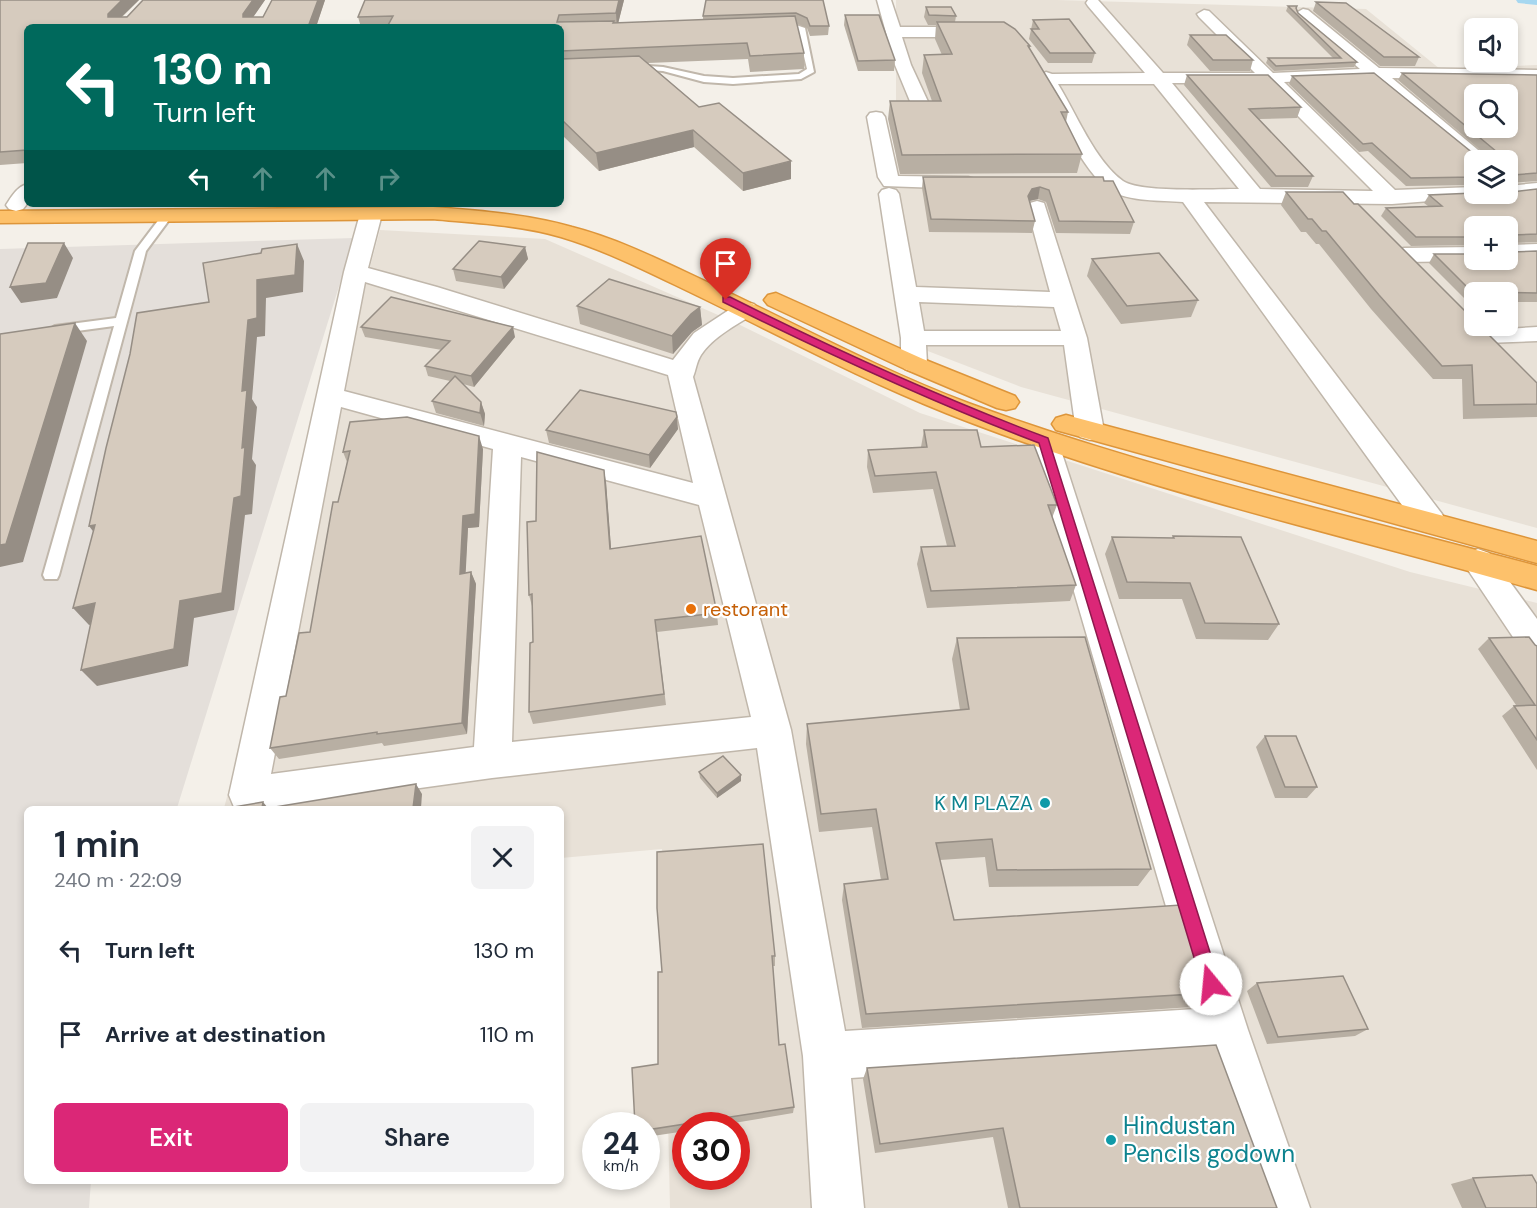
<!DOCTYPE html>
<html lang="en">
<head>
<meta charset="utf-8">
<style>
  :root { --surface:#fff; --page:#f2f2f3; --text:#1f2937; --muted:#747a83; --accent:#db2777 }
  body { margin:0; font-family:"DM Sans",sans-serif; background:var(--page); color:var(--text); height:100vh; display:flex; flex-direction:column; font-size:22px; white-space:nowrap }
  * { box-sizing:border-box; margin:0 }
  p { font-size:20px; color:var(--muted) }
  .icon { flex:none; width:33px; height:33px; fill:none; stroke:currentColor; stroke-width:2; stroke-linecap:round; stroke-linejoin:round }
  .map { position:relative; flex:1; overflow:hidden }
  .drawer { position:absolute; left:24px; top:806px; width:540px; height:378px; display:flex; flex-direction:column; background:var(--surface); border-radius:9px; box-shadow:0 3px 9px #0003 }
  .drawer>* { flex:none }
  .guide { position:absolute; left:24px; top:24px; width:540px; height:183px; border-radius:9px; box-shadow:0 3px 9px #0003; background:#00695c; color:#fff; overflow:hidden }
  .controls { position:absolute; left:1464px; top:18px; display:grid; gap:12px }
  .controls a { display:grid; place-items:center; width:54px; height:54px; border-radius:9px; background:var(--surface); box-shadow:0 3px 9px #0003; font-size:30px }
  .speed { position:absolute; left:582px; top:1112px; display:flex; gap:12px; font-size:30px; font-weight:700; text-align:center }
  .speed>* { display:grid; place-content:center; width:78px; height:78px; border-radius:50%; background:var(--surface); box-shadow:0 3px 9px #0003; line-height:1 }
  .speed small { font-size:15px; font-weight:400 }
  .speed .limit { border:9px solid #d22; background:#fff; color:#111 }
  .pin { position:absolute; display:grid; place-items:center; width:51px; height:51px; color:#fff; margin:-62px -26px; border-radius:50% 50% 50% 0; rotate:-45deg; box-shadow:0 0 6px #0007 }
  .pin .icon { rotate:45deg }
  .me { position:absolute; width:66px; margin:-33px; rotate:343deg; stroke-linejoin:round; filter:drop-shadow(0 0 4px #0008) }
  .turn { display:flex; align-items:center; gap:21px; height:126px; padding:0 30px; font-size:27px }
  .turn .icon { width:78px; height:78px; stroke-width:2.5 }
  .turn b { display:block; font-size:42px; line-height:51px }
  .lanes { display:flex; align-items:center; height:57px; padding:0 30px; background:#0003; justify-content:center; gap:30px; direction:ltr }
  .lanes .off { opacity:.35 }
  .round { display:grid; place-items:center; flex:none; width:63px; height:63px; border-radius:9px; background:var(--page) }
  .summary { display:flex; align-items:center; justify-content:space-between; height:102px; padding:0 30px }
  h1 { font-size:36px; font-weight:600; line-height:45px }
  .cta { display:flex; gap:12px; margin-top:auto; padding:12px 30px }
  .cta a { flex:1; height:69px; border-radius:9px; background:var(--accent); color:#fff; font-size:24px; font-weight:600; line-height:69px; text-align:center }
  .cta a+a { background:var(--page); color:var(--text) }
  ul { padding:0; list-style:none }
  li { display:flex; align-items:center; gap:18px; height:84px; padding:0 30px }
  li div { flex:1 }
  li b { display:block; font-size:22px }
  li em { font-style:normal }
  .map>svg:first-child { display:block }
  .residential { fill:#e8e1d7; fill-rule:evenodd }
  .industrial { fill:#e4dfda }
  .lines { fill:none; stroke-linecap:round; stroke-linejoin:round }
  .canal { fill:#a6d7f0; fill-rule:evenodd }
  .lane-casing { stroke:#c0b7ab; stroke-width:4 }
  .street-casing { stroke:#c0b7ab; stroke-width:3 }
  .highway-casing { stroke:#dd953a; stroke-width:3 }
  .lane { fill:#fff; fill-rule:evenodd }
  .street { fill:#fff; fill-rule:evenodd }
  .highway { fill:#fdc16b; fill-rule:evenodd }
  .wall { fill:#b8afa3 }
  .shaded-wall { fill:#968e85 }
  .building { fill:#d6cbbe; stroke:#968e85; stroke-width:1.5; fill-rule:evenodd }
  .route { fill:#db2777; stroke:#8e194d; stroke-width:1.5 }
  .food-dot { fill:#e8710a; stroke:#fff; stroke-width:2 }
  .culture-dot { fill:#0f9aa8; stroke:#fff; stroke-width:2 }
  .labels { text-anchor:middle; stroke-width:4.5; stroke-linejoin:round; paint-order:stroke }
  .food-label { font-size:20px; fill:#c56008; stroke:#fff; text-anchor:start }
  .culture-label { font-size:20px; fill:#0d838f; stroke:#fff; text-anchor:end }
  .near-culture-label { font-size:24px; fill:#0d838f; stroke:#fff; text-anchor:start }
</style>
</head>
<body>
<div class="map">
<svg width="1537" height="1208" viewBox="0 0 1537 1208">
  <rect width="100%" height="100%" fill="#f4f0e9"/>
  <g class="residential">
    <path d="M896 0H1057L1366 9 1440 69 1537 65V528L1021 387 907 343 896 193ZM1474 94H1508V128H1474ZM1474 160H1508V194H1474ZM1474 226H1508V260H1474ZM1474 292H1508V326H1474Z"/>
    <path d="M380 230 545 239 734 322 920 413 1410 572 1537 603V1208H670L662 849 561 858V808H224ZM686 1125H736V1176H686Z"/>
  </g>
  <path class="industrial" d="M354 238 177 808H27V1180L91 1181 89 1208H0V249Z"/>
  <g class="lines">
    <path class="canal" d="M1516 0H1537V5L1518 3Z"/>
    <defs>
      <g id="lane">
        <path d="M775 25H796L805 28 814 72 801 79 733 84 704 82 663 71 634 69 630 67 634 65 663 67 704 76 733 78 799 74 807 69 798 31 772 29V25Z"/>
        <path d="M167 213 172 216 146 251 144 259 59 575 57 579H45L43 575 114 326 55 334 49 330 55 326 116 318 135 251 163 214Z"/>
      </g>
      <g id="street">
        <path d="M877 0H891L900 27H980L988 32 980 37H902L911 65 930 106 927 110H915L912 106 895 65Z"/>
        <path d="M1088 0H1098L1163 73H1255L1199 17 1197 14 1204 10 1209 11 1273 73 1360 69 1298 16 1296 13 1303 9 1308 10 1379 68 1537 70V80L1392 78 1490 160H1474V164L1371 78 1284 82 1395 190 1474 187V194H1484L1481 197 1392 204 1204 202 1442 514 1446 522 1442 530 1431 533 1420 530 1183 202C1160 200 1129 202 1110 190 1082 172 1054 107 1038 77L1046 72 1052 74 1145 73 1088 6 1086 3ZM1172 83H1265L1373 191 1260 189ZM1058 84H1154L1239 189C1214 189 1141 193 1123 181 1095 161 1076 113 1058 84Z"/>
        <path d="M876 112 882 113 885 117 898 176 968 177 975 179 978 183 975 187 968 189 884 186 878 177 867 117 870 113Z"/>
        <path d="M1537 183V195L1508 198 1499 194H1508V186Z"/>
        <path d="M27 184V204L23 209 16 211 9 209 6 205C12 196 17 187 27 184Z"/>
        <path d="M889 188 896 190 899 194 916 287 1050 292 1027 207 1030 203 1037 201 1044 203 1087 338 1104 431 1100 437 1090 440 1080 437 1076 431 1064 345H926L927 364 923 369 914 372 905 369 901 364V338L879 194 882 190ZM919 302 1054 307 1061 331H924Z"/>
        <path d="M371 208 378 210 382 214 368 268 437 287 673 360 694 333 738 304 746 302 754 304 758 309 754 314C736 325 713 337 701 355 696 363 696 370 693 377L791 730 845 1031 1196 1009 1030 441 1034 435 1044 432 1054 435 1058 441 1248 1030 1310 1208H1258L1210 1054 851 1078 864 1208H812L803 1056 757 748 492 778 276 808 234 807 229 795 344 272 360 214 364 210ZM365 282 668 375 693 483 344 391ZM341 407 493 449 474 747 271 774ZM521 457 699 505 751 717 512 742Z"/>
        <path d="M1537 244V258L1508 259V245Z"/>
        <path d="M1474 247V260H1479L1474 261 1404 262 1396 260 1393 255 1396 250 1404 248Z"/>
        <path d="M1537 327V341L1486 343 1477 341 1474 336 1477 331Z"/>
        <path d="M1478 549 1489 553 1537 619V659L1525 655 1462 561 1467 553Z"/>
      </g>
      <g id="highway">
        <path d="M433 207C480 211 527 214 572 227 619 239 664 262 707 282 794 323 878 369 968 403 1153 471 1347 515 1537 566V590C1340 534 1137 489 946 413 860 379 779 335 696 295 652 274 608 251 561 237 520 225 475 223 433 219L0 223V211Z"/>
        <path d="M776 293 923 359 1015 396 1019 402 1015 408 1006 410 997 408 905 369 768 305 764 300 768 295Z"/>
        <path d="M1066 415 1537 541V563L1056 430 1052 424 1056 418Z"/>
      </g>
    </defs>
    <use href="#lane" class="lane-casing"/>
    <use href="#street" class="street-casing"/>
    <use href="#highway" class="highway-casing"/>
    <use href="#lane" class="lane"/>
    <use href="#street" class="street"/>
    <use href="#highway" class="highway"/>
  </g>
  <g class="wall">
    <path d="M0 0H139L122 17 265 0 253 17H263L272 0H325L316 27H27V163L0 165Z"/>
    <path d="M624 0 618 23 703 20V16L823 0 829 26 828 35 810 36 807 28 796 23 804 53V69L750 72 748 59 648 63 699 107 791 179 743 191 694 147 599 171 561 134V27H361L358 17Z"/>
    <path d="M1316 2 1419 57 1415 66H1380L1313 11Z"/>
    <path d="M1288 6H1297L1296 9 1298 13 1357 62 1354 67 1274 71 1266 63 1268 58H1333L1286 11Z"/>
    <path d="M926 7 956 16 955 22 1030 46V49L1068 112 1066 122 1082 154 1077 173 900 174 888 119 890 101H932L922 73 924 55H942L935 39 936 25H928L924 17Z"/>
    <path d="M845 15 895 60 894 71H858L844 25Z"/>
    <path d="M1033 20 1095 53 1092 63H1048L1029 39Z"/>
    <path d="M1190 35 1253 60 1250 71H1210L1187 45Z"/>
    <path d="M1402 73 1537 75V181L1511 183 1508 189V160H1474V186V185L1406 186 1368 151 1359 152 1289 84 1292 76 1479 158 1485 154 1398 80Z"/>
    <path d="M1187 75 1301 107 1297 118 1259 119 1313 176 1308 187H1271L1184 85Z"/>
    <path d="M923 177 1104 181 1134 222 1130 234 1056 233 1046 202 1038 199 1029 201 1035 221 1032 233 929 232 922 188Z"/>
    <path d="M1537 189V242L1512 243V252L1537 251V302H1508V292H1474V302H1468L1429 263 1434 254 1508 260 1474 226V245L1411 246 1381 216 1386 208 1428 206 1424 203 1429 195 1512 192Z"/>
    <path d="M1286 192 1354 204 1537 383V417L1463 419 1462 379H1433L1371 309 1319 244H1316L1306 232H1301L1281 205Z"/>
    <path d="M525 247 528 259 504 289 456 281 453 269Z"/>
    <path d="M1092 259 1198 300 1191 317 1121 324 1087 276Z"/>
    <path d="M577 306 700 307 702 325 692 332 673 354 580 324Z"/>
    <path d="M361 327 515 337 474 387 463 384 481 402 485 414 484 426 436 413 432 401 450 381 428 376 425 366 442 350 365 337Z"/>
    <path d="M350 422 483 449 479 527 468 528 465 573 471 572 476 584 467 734 384 746 382 743 279 759 270 748 286 696 310 632 347 462 343 452Z"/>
    <path d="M678 429 650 468 549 443 546 430Z"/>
    <path d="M924 430 981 447 1057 505 1052 518 1076 585 1070 601 927 608 917 564 921 547 947 546 933 489 873 493 867 467 868 450 921 447Z"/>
    <path d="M606 482 611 548 717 613 718 625 657 632 666 705 533 724 529 712 533 642 532 606 529 595 536 521Z"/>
    <path d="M1173 536 1279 624 1268 640 1196 639 1182 599H1119L1105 554 1112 537 1172 538Z"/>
    <path d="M957 638 1151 869 1138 886 989 887 985 857 940 860 954 920 1210 993 1193 1007 862 1028 842 900 844 884 881 880 872 827 819 832 806 744 807 724 960 710 952 659Z"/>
    <path d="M1489 638 1537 646V770L1502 716 1514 706 1516 705 1478 649Z"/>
    <path d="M1265 736 1317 787 1307 798H1275L1256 747Z"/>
    <path d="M699 772 741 775V781L717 798 700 778Z"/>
    <path d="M775 956V966H773L779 1045 794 1107 793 1113 722 1125H686V1131L646 1137V1125L658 1064V972Z"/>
    <path d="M1257 983 1368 1029 1355 1036 1267 1044 1247 991Z"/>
    <path d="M867 1068 1277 1208H1008L993 1137 875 1153 863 1079Z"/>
    <path d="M1473 1178 1537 1208H1462L1451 1184Z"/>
  </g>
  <g class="shaded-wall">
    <path d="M122 0H139L113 25 108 17V14Z"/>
    <path d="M253 0H265L247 26 243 17V14Z"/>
    <path d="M318 0H325L316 27H308Z"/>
    <path d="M619 0H624L617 28 616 13Z"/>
    <path d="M693 130 694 147 599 171 596 153Z"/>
    <path d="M791 161V179L743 191V173Z"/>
    <path d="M1040 187 1038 199 1029 201 1028 196 1032 189Z"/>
    <path d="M64 243 73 258 57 298 21 303 10 287Z"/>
    <path d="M297 244 304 261 303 292 266 298 265 336 257 337 252 399 257 407 252 459 256 465 252 514 245 515 234 610 194 618 188 666 97 686 81 670 234 498 242 448V391L248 320 257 280Z"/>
    <path d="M525 247 528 259 504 289 501 277Z"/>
    <path d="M700 307 702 325 692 332 673 354 672 336 691 314Z"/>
    <path d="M75 323 87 341 23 562 0 567V545Z"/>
    <path d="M513 327 515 337 474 387 471 376Z"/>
    <path d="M481 402 485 414 484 426 480 413Z"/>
    <path d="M677 417 678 429 650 468 649 455Z"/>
    <path d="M479 436 483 449 479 527 468 528 465 586 460 574 463 516Z"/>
    <path d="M604 470 606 482 612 561 610 549Z"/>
    <path d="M95 525 103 544 89 526Z"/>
    <path d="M471 572 476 584 467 734 462 723Z"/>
    <path d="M95 603 110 620 89 625 73 608Z"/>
    <path d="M741 775V781L717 798V793Z"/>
    <path d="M416 784 422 794 421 808H413Z"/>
    <path d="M263 802 268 808H262Z"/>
  </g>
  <g class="building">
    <path d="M0 0H122L108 14V17H127L143 0H253L243 14V17H263L272 0H318L308 27H27V150L0 152Z"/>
    <path d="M365 0H619L616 13 559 15 557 22 614 21 613 23 795 16 804 53 750 56 747 43 561 51V27H387L393 16 358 17Z"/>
    <path d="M706 0H823L829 26H810L807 18 796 13 703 16Z"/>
    <path d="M1316 2 1346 3 1419 57H1384Z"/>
    <path d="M1288 6H1297L1296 8 1298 13 1357 62 1276 66 1268 58H1341Z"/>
    <path d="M926 7H951L956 16 929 15Z"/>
    <path d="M845 15H879L895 60 858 61Z"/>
    <path d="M1069 19 1095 53H1050L1031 29H1039L1033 20Z"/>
    <path d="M937 22H1004L1015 29 1030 46H1028L1068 112H1061L1082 154 902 155 890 101H941L924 55 952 54Z"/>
    <path d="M1190 35H1226L1253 60H1213Z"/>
    <path d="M639 56 699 107 719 103 791 161 743 173 693 130 596 153 561 119V59Z"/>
    <path d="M1374 73 1479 158 1481 154H1495L1497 152 1402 73 1537 75V173L1513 175 1511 183H1508V160H1474V177L1411 178 1372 143 1363 144 1292 76ZM1474 94H1508V128H1474Z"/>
    <path d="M1187 75H1268L1301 107 1249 109 1313 176H1276Z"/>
    <path d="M923 177H1103L1104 181H1113L1134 222 1059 221 1049 190 1040 187 1032 189 1028 196 1035 221 931 219Z"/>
    <path d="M1508 189 1512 192 1537 189V234L1512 235V252L1537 251V293L1474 292 1473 293 1434 254H1474V260H1508V226H1474V237H1416L1386 208 1442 206 1429 195 1474 193 1508 194Z"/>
    <path d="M1286 192H1343L1354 204H1358L1474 320V326H1480L1537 383V404L1474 405 1472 365 1442 366 1379 295 1326 231H1322L1312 219H1308Z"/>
    <path d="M479 241 525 247 501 277 453 269Z"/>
    <path d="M28 243H64L46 283 10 287Z"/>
    <path d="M297 244 295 275 257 280V318L248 320 242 391 247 390 242 448 245 447 241 496 234 498 222 593 180 601 174 649 81 670 95 603 73 608 95 525 89 526 106 448 130 354 137 313 209 302 203 263 261 253 262 249Z"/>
    <path d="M1159 253 1198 300 1127 306 1092 259Z"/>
    <path d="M609 279 700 307 691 314 672 336 577 306Z"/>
    <path d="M391 297 513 327 471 376 425 366 450 341 361 327Z"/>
    <path d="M75 323 6 544 0 545V334Z"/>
    <path d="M455 376 481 402 480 413 432 401Z"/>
    <path d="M580 390 676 412 677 417 649 455 546 430Z"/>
    <path d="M407 417 479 436 475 514 463 516 460 574 471 572 462 723 377 734V732L270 748 280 697 286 696 299 633 310 632 333 502H338L350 451 343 452 350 422Z"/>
    <path d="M924 430H977L981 447 1034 445 1057 505H1048L1076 585 931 591 921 547 955 546 936 472 875 476 868 450 927 447Z"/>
    <path d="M537 452 604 470 610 549 701 536 717 613 655 620 664 694 529 712 530 643 533 642 532 594 529 595 527 522 536 521Z"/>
    <path d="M1173 536 1241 537 1279 624 1205 623 1190 583 1127 582 1112 537 1174 538Z"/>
    <path d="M1085 637 1151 869 997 870 992 839 936 843 954 920 1181 905 1210 993 866 1014 844 884 888 879 876 809 821 814 807 724 969 709 957 638Z"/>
    <path d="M1529 637 1535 645 1537 646V740L1514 706 1535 705 1489 638Z"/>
    <path d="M1265 736H1296L1317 787H1285Z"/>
    <path d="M723 756 741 775 717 793 699 772Z"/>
    <path d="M416 784 413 808H269Z"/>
    <path d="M263 802 262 808H228Z"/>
    <path d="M763 844 775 956H772L779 1045 785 1044 794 1107 646 1130V1125H635L632 1068 658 1064V972H662L657 908V852Z"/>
    <path d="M1343 976 1368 1029 1278 1037 1257 983Z"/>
    <path d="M1216 1045 1277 1208H1020L1003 1128 880 1144 867 1068Z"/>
    <path d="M1532 1175 1537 1184V1208H1486L1473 1178Z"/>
  </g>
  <path class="route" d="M723 297H730C834 349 939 397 1048 438L1220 984 1217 991 1211 994 1204 991 1202 984 1039 443C931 402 826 353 723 302Z"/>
  <circle class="food-dot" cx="691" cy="609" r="6"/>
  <g class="culture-dot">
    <circle cx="1045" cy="803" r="6"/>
    <circle cx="1111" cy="1140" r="6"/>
  </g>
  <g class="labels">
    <g class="food-label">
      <text x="703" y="616">restorant</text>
    </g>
    <g class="culture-label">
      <text x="1033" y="810">K M PLAZA</text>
    </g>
    <g class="near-culture-label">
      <text x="1123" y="1134">Hindustan<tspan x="1123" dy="28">Pencils godown</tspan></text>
    </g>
  </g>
</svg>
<div class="controls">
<a><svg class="icon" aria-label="sound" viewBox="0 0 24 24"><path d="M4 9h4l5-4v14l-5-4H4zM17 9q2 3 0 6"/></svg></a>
<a><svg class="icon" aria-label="search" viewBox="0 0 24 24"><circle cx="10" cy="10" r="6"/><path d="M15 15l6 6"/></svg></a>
<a><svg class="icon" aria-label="layers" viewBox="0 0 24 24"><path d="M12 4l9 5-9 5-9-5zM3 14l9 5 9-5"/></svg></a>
<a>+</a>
<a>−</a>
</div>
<div class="speed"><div>24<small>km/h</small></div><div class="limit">30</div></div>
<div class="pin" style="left:726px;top:300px;background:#d93025"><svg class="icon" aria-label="arrive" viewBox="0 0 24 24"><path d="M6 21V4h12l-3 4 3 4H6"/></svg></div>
<svg class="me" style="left:1211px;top:984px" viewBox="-20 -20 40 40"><circle r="19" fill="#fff"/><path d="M0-13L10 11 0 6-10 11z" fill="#db2777"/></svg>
<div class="guide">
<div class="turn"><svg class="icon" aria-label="left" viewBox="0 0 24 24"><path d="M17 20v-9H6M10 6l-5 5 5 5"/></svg><div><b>130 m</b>Turn left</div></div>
<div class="lanes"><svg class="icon" aria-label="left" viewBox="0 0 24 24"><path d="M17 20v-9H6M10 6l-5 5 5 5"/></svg><svg class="icon off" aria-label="ahead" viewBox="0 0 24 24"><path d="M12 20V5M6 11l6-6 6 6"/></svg><svg class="icon off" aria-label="ahead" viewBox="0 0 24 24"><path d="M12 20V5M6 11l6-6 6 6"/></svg><svg class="icon off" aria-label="right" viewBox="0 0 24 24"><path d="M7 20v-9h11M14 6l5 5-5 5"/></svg></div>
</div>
<section class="drawer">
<div class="summary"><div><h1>1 min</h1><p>240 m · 22:09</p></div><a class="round"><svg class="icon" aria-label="close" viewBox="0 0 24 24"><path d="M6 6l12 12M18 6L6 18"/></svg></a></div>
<ul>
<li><svg class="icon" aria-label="left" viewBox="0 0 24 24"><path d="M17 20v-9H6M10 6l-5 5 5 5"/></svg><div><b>Turn left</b></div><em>130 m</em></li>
<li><svg class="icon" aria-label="arrive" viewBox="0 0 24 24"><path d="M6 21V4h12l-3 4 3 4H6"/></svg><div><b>Arrive at destination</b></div><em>110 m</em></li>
</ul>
<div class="cta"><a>Exit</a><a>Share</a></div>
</section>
</div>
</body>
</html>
